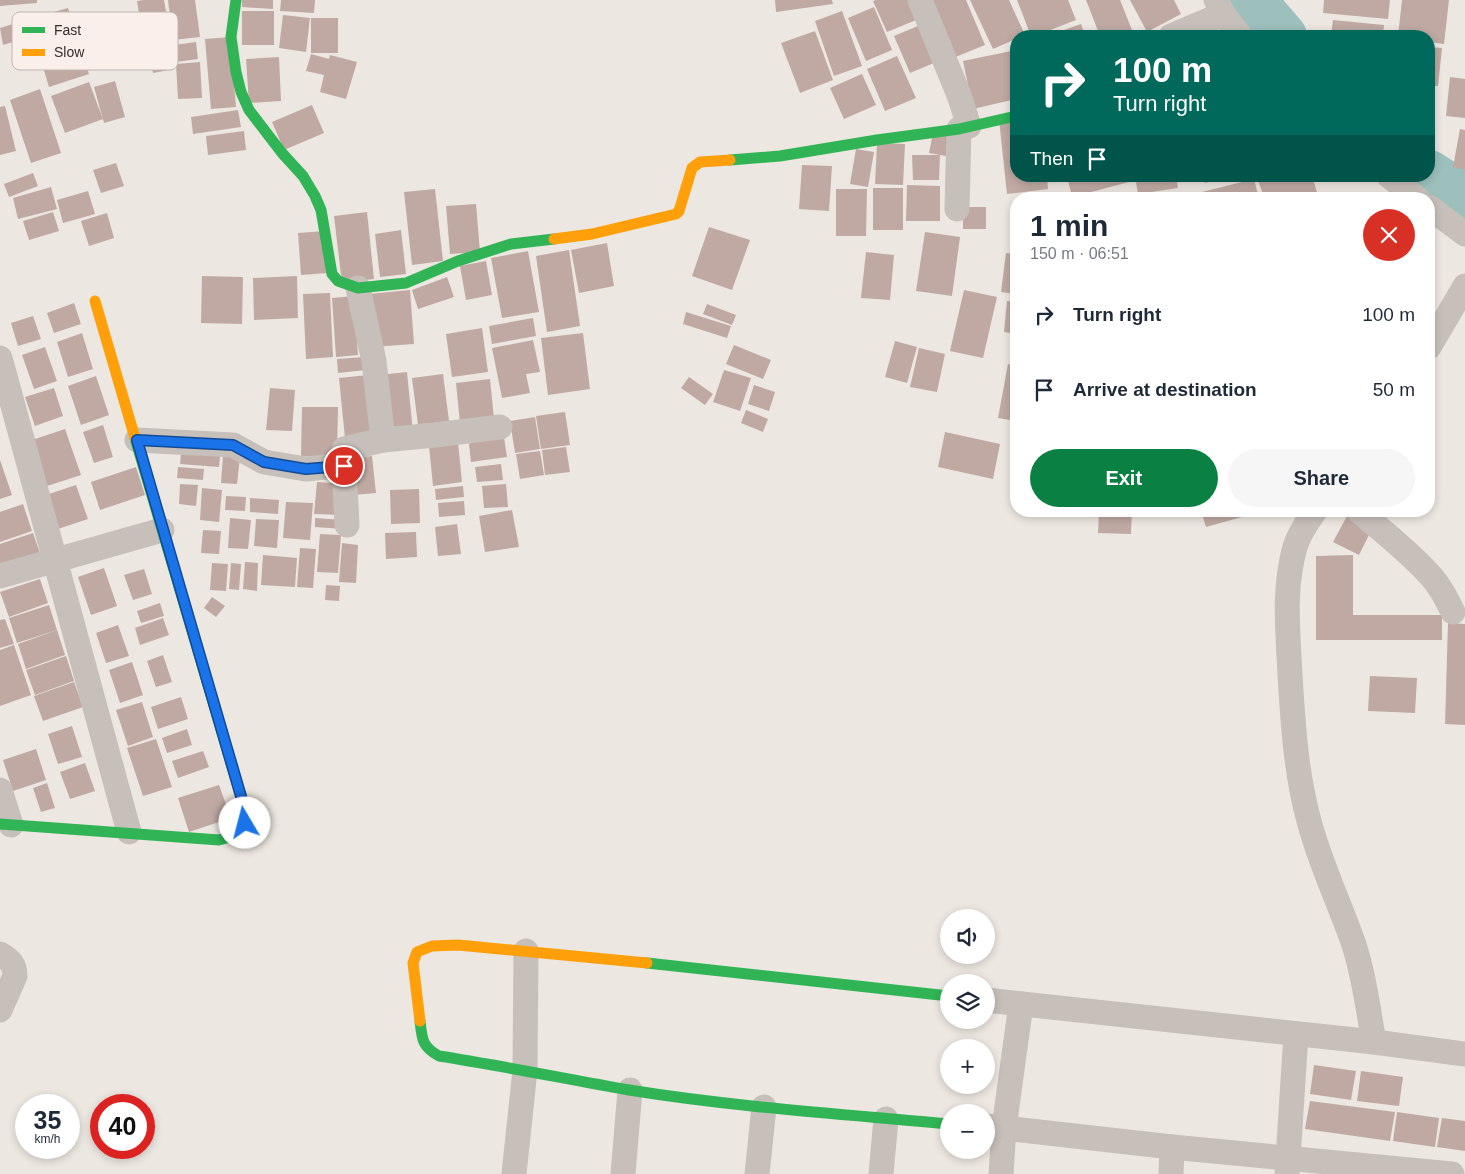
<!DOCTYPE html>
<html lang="en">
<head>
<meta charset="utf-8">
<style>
  :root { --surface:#fff; --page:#f6f6f7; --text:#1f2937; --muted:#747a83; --accent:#0b8043 }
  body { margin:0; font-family:Helvetica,sans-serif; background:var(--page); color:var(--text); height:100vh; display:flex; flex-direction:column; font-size:19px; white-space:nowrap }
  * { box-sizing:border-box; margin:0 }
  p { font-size:16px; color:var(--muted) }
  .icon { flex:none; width:28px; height:28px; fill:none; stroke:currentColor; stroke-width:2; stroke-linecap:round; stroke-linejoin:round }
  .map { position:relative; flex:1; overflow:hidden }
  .drawer { position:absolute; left:1010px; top:192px; width:425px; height:325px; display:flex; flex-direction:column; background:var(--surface); border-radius:20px; box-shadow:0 2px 8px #0003 }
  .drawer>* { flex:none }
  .banner { position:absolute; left:1010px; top:30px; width:425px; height:152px; border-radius:20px; box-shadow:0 2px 8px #0003; background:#00695c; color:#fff; overflow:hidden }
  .controls { position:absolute; left:940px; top:909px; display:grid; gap:10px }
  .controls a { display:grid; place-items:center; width:55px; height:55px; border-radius:50%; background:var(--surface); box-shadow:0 2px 8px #0003; font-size:25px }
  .speed { position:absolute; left:15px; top:1094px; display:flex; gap:10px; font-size:25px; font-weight:700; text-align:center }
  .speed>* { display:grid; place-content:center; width:65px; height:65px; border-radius:50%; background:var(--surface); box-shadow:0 2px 8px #0003; line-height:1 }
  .speed small { font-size:12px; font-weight:400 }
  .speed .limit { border:8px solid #d22; background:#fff; color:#111 }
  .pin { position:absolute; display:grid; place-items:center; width:42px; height:42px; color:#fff; margin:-21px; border:2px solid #fff; border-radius:50%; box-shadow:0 1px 5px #0007 }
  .me { position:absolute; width:55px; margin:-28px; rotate:352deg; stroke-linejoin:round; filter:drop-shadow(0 0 4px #0008) }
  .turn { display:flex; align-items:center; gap:18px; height:105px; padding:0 20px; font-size:22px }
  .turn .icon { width:65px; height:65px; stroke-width:2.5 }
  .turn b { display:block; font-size:35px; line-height:42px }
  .then { display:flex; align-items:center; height:48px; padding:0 20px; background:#0003; gap:10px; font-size:19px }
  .round { display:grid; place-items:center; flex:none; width:52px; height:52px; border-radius:26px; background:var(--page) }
  .headline { display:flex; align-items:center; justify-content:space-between; height:85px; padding:0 20px }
  h1 { font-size:30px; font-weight:700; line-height:38px }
  .action { display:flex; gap:10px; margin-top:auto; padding:10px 20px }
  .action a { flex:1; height:58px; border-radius:30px; background:var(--accent); color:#fff; font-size:20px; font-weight:700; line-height:58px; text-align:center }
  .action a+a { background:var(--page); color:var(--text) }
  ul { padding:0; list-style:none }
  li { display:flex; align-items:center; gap:15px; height:75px; padding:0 20px }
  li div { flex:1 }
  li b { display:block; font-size:19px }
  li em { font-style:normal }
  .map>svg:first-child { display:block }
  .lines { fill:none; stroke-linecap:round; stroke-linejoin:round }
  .river { stroke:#9dc0bc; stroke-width:46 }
  .building { fill:#c0a9a3 }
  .street { stroke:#c6bfba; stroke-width:25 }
  .fast { stroke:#30b455; stroke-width:11 }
  .slow { stroke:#ff9f0a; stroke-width:11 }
  .route-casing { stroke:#114b97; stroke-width:12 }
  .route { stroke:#1a73e8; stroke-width:9 }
  .key { fill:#faf0e9; stroke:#c0b5af; stroke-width:1 }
  .key-label { font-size:14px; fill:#372c28 }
</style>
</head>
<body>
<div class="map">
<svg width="1465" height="1174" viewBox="0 0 1465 1174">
  <rect width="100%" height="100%" fill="#ede7e1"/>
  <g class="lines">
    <g class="river">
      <path d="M1253 0 1284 36"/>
      <path d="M1429 173 1465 196"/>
    </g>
  </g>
  <g class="building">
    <path d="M0 0H37V3L0 6Z"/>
    <path d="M144 0H164L170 35 143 40 137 1Z"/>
    <path d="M168 0H195L200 37 173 40Z"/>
    <path d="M242 0H273V9L242 7Z"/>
    <path d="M281 0H315L314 13 280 11Z"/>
    <path d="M775 0H832L833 4 776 12Z"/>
    <path d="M876 0H913L921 18 887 32 873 1Z"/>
    <path d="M928 0H966L985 45 953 58Z"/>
    <path d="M970 0H1009L1025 35 1016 36V39L993 49Z"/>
    <path d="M1017 0H1068L1076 20 1035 36H1031Z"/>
    <path d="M1086 0H1120L1134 35 1100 36Z"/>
    <path d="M1130 0H1174L1181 14 1147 32Z"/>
    <path d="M1324 0H1390L1388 19 1323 13Z"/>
    <path d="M1402 0H1449L1444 44 1429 42V36H1398Z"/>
    <path d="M874 7 892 50 866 61 848 18Z"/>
    <path d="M68 8 76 35 37 46 29 19Z"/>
    <rect x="242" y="11" width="32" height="34"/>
    <path d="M842 11 862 66 834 76 815 21Z"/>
    <path d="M283 15 310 18 306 52 279 48Z"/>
    <rect x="311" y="18" width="27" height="35"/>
    <path d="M26 20 30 37 3 45 0 28Z"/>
    <path d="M1333 20 1384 25 1383 36H1331Z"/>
    <path d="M925 23 941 60 910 73 894 36Z"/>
    <path d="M1081 24 1085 36H1047Z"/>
    <path d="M815 31 833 80 800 93 781 43Z"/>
    <path d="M77 37 89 74 49 87 38 50Z"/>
    <path d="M230 37 236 107 211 109 205 39Z"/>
    <path d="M196 42 198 59 176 62 174 45Z"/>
    <path d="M170 43 174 69 153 73 149 47Z"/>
    <path d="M1429 47 1442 48 1438 86H1429Z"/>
    <path d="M1016 50V99L973 109 963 61Z"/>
    <path d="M311 54 329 59 330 55 357 62 346 99 320 92 324 75 306 71Z"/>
    <path d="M897 56 916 98 885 111 867 69Z"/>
    <path d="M279 57 281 101 249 103 246 59Z"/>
    <path d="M200 62 202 98 178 99 176 64Z"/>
    <path d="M862 74 876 105 844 119 830 88Z"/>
    <path d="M1450 77 1465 79V118L1446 116Z"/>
    <path d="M115 81 125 117 104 123 94 87Z"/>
    <path d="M89 82 103 119 65 133 51 96Z"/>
    <path d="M40 89 61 153 31 163 10 100Z"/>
    <path d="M312 105 324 133 284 150 272 122Z"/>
    <path d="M5 106 16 151 0 155V107Z"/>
    <path d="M238 110 241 127 193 134 191 117Z"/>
    <path d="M1016 118V176H1047L1048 189 1007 194 999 120Z"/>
    <path d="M1460 129 1465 130V170L1453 167Z"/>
    <path d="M244 131 246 150 208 155 206 136Z"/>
    <path d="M933 133 954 136 951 157 929 153Z"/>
    <path d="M877 143 905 144 903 185 875 184Z"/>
    <path d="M856 149 874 152 868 187 850 184Z"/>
    <path d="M912 155H940L939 180H913Z"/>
    <path d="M116 163 124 186 101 193 93 170Z"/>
    <path d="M802 165 832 166 829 211 799 209Z"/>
    <path d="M33 173 38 186 9 197 4 184Z"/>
    <path d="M1067 176H1132L1133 181 1072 197Z"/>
    <path d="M1135 176H1176L1178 188 1138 194Z"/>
    <path d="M1203 176H1227V177L1205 183Z"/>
    <path d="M1261 176H1312L1319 199H1265L1257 178Z"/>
    <path d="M1254 179 1259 199H1187L1186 196Z"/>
    <path d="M907 185 940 186V221H906Z"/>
    <path d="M51 187 57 209 18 219 13 198Z"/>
    <rect x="873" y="188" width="30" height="42"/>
    <path d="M435 189 443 261 412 265 404 192Z"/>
    <path d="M836 189H867L866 236H836Z"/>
    <path d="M88 191 95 214 63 223 57 200Z"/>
    <path d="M476 204 480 252 450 254 446 206Z"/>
    <rect x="963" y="207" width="23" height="22"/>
    <path d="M53 212 59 231 29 240 23 221Z"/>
    <path d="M367 212 374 279 342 283 334 216Z"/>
    <path d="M107 213 114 238 89 246 81 221Z"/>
    <path d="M709 227 750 240 732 290 692 276Z"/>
    <path d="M401 230 406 274 380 277 375 234Z"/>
    <path d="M324 231 327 273 301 275 298 233Z"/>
    <path d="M925 232 960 237 952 296 916 291Z"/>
    <path d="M607 243 614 286 579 293 571 250Z"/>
    <path d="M569 250 580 326 547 332 536 256Z"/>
    <path d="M528 251 539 312 502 318 491 258Z"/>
    <path d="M866 252 894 255 890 300 861 298Z"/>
    <path d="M1006 253 1016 254V294L1001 292Z"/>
    <path d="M486 261 492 295 466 300 460 266Z"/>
    <path d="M202 276 243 277 242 324 201 323Z"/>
    <path d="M297 276 298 318 254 320 253 278Z"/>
    <path d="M447 277 454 297 418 309 412 290Z"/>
    <path d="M410 290 414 344 373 347 369 294Z"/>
    <path d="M964 290 997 297 983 358 950 351Z"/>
    <path d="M330 293 333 357 306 359 303 294Z"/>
    <path d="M354 296 358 355 336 357 332 298Z"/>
    <path d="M1007 301 1016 302V334L1004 332Z"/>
    <path d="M74 303 81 324 54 333 47 313Z"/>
    <path d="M707 304 736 315 732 325 703 314Z"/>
    <path d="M686 312 731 326 727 338 683 324Z"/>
    <path d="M33 316 41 339 18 346 11 323Z"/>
    <path d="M533 318 536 336 492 344 489 326Z"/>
    <path d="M482 328 488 372 452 377 446 334Z"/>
    <path d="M82 333 93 369 68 377 57 342Z"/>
    <path d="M583 333 590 389 548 395 541 338Z"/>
    <path d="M533 340 540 372 526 374 530 393 502 398 492 348Z"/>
    <path d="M895 341 917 347 907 383 885 377Z"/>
    <path d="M734 345 771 360 763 379 726 364Z"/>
    <path d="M45 347 57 381 34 389 22 355Z"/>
    <path d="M919 348 945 354 937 392 910 387Z"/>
    <path d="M365 357 366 370 338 373 337 359Z"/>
    <path d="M1008 364 1016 366V421L998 418Z"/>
    <path d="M724 370 751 378 740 411 713 402Z"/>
    <path d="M407 372 413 432 384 435 379 375Z"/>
    <path d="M443 374 449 421 418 425 412 378Z"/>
    <path d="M368 375 373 435 345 438 339 378Z"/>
    <path d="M96 376 109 415 81 425 68 386Z"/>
    <path d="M689 377 713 394 705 405 681 388Z"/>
    <path d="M490 379 494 419 460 423 456 383Z"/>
    <path d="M754 385 775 392 769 411 748 404Z"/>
    <path d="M54 388 63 416 35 426 25 397Z"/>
    <path d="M270 388 295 390 292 431 266 430Z"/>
    <path d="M302 407H338L337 457 301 456Z"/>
    <path d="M746 410 768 419 763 432 741 423Z"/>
    <path d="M565 412 570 445 541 449 536 416Z"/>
    <path d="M535 417 540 449 515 453 510 421Z"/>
    <path d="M103 425 113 457 94 463 83 432Z"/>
    <path d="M65 429 81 475 47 486 32 440Z"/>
    <path d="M503 431 507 457 471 462 468 436Z"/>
    <path d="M945 432 1000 444 993 479 938 467Z"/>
    <path d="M458 442 462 482 433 486 429 446Z"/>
    <path d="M566 447 570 472 545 475 542 450Z"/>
    <path d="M540 451 544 475 520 479 516 454Z"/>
    <path d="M181 454 220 456 219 467 180 464Z"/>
    <path d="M223 455 240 457 237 484 221 483Z"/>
    <path d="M372 456 376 493 353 495 349 459Z"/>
    <path d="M0 460 12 495 0 499Z"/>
    <path d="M501 464 503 480 477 482 475 467Z"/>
    <path d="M136 467 145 495 100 510 91 482Z"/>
    <path d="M178 467 204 469 203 480 177 478Z"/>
    <path d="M317 482 344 484 342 515 314 514Z"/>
    <path d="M180 484 198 485 196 506 179 504Z"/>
    <path d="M506 484 508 507 484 508 482 486Z"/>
    <path d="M76 485 88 519 58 529 46 495Z"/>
    <path d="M463 486 464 497 436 500 435 489Z"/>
    <path d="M202 488 222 490 219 522 200 520Z"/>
    <path d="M419 489 420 523 391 524 390 490Z"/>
    <path d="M226 496 246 497 245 511 225 510Z"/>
    <path d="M250 498 279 500 278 514 250 512Z"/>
    <path d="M464 501 465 515 439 517 438 503Z"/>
    <path d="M286 502 313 503 310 540 283 538Z"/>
    <path d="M23 504 32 531 0 542V512Z"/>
    <path d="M512 510 519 547 485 552 479 516Z"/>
    <path d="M1099 511H1132L1131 534 1098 533Z"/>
    <path d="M1201 511H1248L1249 515 1206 527Z"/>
    <path d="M1347 516 1372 529 1359 555 1333 542Z"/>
    <path d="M230 518 251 520 248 549 228 548Z"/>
    <path d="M315 518 344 520 343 529 315 527Z"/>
    <path d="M256 519 279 520 277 548 254 546Z"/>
    <path d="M457 524 461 554 438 556 435 527Z"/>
    <path d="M203 530 221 531 219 554 201 553Z"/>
    <path d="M416 532 417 557 386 559 385 533Z"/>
    <path d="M33 533 42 559 0 574V544Z"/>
    <path d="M320 534 341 535 338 573 317 572Z"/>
    <path d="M342 543 358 545 356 583 339 582Z"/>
    <path d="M300 548 316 549 313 588 297 587Z"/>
    <path d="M263 555 297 558 295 587 261 585Z"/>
    <path d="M1353 555V615H1442V640H1316V556Z"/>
    <path d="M245 562 258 563 257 591 243 589Z"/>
    <path d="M212 563 228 564 226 591 210 590Z"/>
    <path d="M231 563 241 564 239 590 229 589Z"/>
    <path d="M104 568 117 606 91 615 78 577Z"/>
    <path d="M144 569 152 594 133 600 124 575Z"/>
    <path d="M40 579 48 603 9 617 0 592Z"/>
    <path d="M326 585 340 586 339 601 325 600Z"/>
    <path d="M212 597 225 606 216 617 204 608Z"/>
    <path d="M160 603 164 616 141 623 137 611Z"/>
    <path d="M49 605 57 630 17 643 9 618Z"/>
    <path d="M163 618 169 635 140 645 135 628Z"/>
    <path d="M5 619 14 644 0 648V620Z"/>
    <path d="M1448 623 1465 624V725L1445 724Z"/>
    <path d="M118 625 129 656 106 663 96 633Z"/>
    <path d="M57 630 65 655 26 669 18 644Z"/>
    <path d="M14 645 31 695 0 706V650Z"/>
    <path d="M163 655 172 682 156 687 147 661Z"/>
    <path d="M66 656 74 681 35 695 26 670Z"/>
    <path d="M132 662 143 695 120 703 109 670Z"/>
    <path d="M1370 676 1417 678 1415 713 1368 711Z"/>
    <path d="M74 682 83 707 43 721 34 696Z"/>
    <path d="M181 697 188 719 158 729 151 707Z"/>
    <path d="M142 702 153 737 128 746 116 710Z"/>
    <path d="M72 726 82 757 58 764 48 734Z"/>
    <path d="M187 729 192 745 167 753 162 738Z"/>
    <path d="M156 739 172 787 143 796 127 748Z"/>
    <path d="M36 749 46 780 13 791 3 760Z"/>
    <path d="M203 751 209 767 178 778 172 761Z"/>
    <path d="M85 763 95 791 70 799 60 772Z"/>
    <path d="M47 783 55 808 41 812 33 788Z"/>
    <path d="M219 785 231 818 189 832 178 798Z"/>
    <path d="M1314 1065 1356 1071 1351 1100 1310 1094Z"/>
    <path d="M1361 1071 1403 1077 1399 1106 1357 1101Z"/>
    <path d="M1310 1101 1395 1112 1390 1141 1305 1129Z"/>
    <path d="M1397 1112 1439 1118 1435 1147 1393 1141Z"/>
    <path d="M1442 1118 1465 1121V1151L1437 1147Z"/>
  </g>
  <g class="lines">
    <g class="street">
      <path d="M920 0 959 95 969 126"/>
      <path d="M1216 0 1223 14 1240 36"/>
      <path d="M1171 36 1223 14"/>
      <path d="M1389 176 1418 199"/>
      <path d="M1429 207 1465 234"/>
      <path d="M957 209 959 129"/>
      <path d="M358 288 374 361 383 440"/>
      <path d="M1429 347 1465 286"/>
      <path d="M0 358 129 832"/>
      <path d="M137 440 233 445 264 462 306 469 344 465V449L383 440 435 435 500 427"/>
      <path d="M344 465 347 525"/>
      <path d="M1315 511C1307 522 1299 534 1295 547 1283 589 1288 632 1290 675 1293 724 1296 774 1309 821 1320 863 1339 902 1353 942 1364 974 1368 1009 1374 1042"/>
      <path d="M1359 511C1382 531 1407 550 1428 573 1439 584 1446 598 1453 612"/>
      <path d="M0 576 162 530"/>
      <path d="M0 790 11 825"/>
      <path d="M0 954C10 960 15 964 15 976L0 1010"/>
      <path d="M986 1000 1374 1042 1465 1054"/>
      <path d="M986 1126 1172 1147 1452 1174"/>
      <path d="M514 1174 525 1070 526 951"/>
      <path d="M623 1174 630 1090"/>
      <path d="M757 1174 764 1107"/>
      <path d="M881 1174 886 1119"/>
      <path d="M1001 1174 1004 1128 1021 1004"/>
      <path d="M1171 1174 1172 1147"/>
      <path d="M1287 1174 1296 1034"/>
    </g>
    <g class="fast">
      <path d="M236 0 231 37 236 72 241 92 249 110 282 153 303 176 315 196 321 210 332 274 338 281 358 288 406 283 458 261 511 244 554 239"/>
      <path d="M730 160 780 156 877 140 959 129 1016 116"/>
      <path d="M0 824 219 840 241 834 245 823V810L135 438"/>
      <path d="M647 963 949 996"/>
      <path d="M420 1021C422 1039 422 1047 439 1056 503 1066 566 1079 629 1090 735 1107 842 1114 949 1124"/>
    </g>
    <g class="slow">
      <path d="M554 239 592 234 676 214 679 211 692 168 700 162 730 160"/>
      <path d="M95 301 135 438"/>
      <path d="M420 1021 413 963 417 952 432 946 458 945 647 963"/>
    </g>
  </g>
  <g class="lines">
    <defs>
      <path id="route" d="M245 823V810L137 440 233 445 264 462 306 469 344 466"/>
    </defs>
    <use href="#route" class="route-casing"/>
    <use href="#route" class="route"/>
  </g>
  <rect x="12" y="12" width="166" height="58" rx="8" class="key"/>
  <rect x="22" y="27" width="23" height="6" fill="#30b455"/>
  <rect x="22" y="49" width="23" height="7" fill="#ff9f0a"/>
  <g class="key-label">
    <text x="54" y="35">Fast</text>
    <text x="54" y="57">Slow</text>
  </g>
</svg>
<div class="controls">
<a><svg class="icon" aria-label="sound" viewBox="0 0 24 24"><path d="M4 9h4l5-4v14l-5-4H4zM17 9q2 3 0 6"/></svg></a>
<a><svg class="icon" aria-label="layers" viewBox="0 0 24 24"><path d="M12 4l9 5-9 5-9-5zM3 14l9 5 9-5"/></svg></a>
<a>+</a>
<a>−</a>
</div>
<div class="speed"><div>35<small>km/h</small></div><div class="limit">40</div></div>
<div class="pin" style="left:344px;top:466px;background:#d93025"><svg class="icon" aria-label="arrive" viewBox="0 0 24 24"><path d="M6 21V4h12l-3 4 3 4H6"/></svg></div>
<svg class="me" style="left:245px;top:823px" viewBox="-20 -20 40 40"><circle r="19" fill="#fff"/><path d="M0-13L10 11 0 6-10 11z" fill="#1a73e8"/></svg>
<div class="banner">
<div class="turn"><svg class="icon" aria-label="right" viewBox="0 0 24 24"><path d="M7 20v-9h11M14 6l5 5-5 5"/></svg><div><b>100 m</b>Turn right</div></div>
<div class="then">Then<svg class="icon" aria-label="arrive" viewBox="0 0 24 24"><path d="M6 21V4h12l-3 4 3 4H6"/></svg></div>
</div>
<section class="drawer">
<div class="headline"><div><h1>1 min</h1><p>150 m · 06:51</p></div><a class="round" style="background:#d93025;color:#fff"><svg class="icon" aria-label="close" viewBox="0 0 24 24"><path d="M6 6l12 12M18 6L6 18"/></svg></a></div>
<ul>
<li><svg class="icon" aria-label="right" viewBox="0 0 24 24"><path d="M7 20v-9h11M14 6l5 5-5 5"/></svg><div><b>Turn right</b></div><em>100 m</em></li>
<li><svg class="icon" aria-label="arrive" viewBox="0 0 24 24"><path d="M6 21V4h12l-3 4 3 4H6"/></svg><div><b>Arrive at destination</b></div><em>50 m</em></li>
</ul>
<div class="action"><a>Exit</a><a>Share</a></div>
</section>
</div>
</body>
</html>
